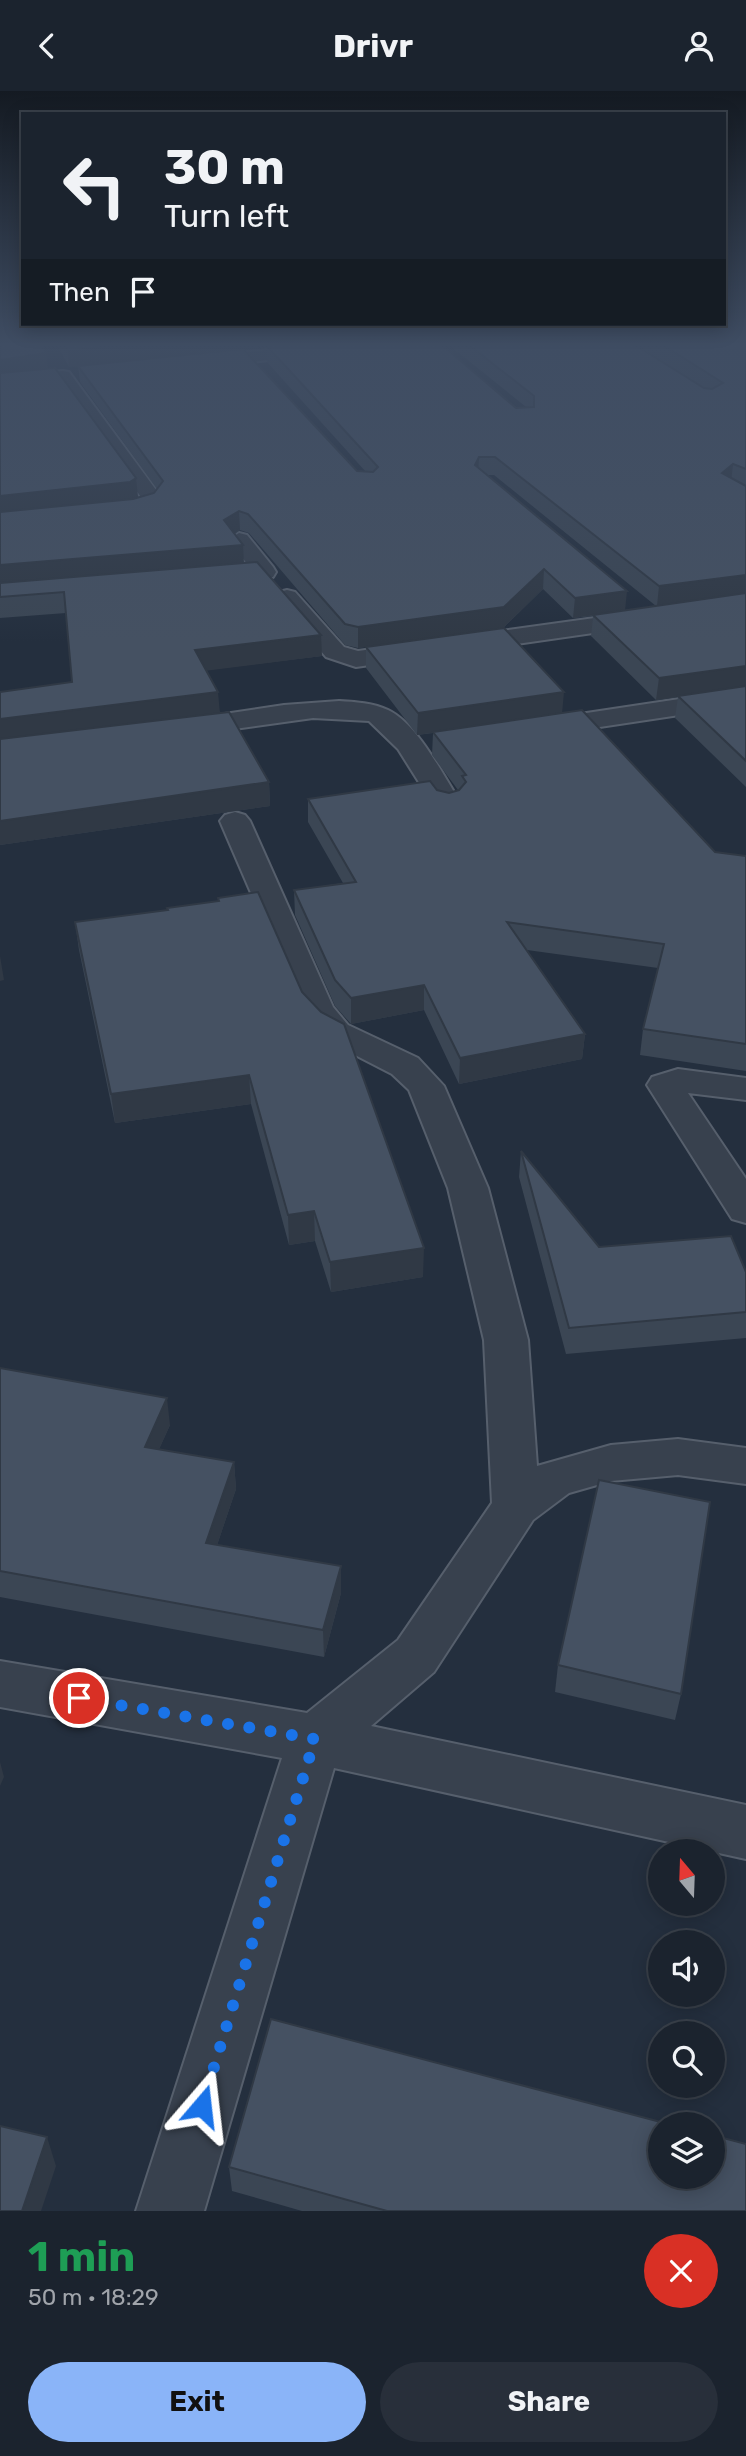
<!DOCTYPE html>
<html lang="en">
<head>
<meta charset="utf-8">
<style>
  :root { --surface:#1b232e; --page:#282f3a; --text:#f1f3f6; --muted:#a0a4aa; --line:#39404a; --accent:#8ab4f8 }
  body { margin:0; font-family:Rubik,sans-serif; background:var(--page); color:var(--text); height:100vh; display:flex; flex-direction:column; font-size:26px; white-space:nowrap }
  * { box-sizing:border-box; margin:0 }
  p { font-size:23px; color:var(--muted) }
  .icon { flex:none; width:38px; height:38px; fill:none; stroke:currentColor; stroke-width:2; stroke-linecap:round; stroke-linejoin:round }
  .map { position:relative; height:2120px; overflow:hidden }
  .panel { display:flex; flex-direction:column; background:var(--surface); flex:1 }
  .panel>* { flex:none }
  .hud { position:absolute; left:21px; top:21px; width:705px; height:214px; border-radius:0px; box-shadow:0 4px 18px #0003,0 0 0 2px var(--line); background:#1b232e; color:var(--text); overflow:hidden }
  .needle { width:46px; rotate:341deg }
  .tools { position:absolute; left:648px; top:1748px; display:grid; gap:14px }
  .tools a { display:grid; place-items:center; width:77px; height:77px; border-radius:50%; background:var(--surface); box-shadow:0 4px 18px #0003,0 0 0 2px var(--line); font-size:35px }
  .pin { position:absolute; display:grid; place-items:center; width:60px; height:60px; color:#fff; margin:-30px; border:4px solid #fff; border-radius:50%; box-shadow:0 2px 7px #0007 }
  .me { position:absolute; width:77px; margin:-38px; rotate:17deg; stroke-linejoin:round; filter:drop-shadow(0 0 5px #0008) }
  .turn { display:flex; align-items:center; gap:24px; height:147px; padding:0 28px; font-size:32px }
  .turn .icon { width:91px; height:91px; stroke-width:2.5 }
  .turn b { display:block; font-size:49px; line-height:60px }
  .then { display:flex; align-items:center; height:66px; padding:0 28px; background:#0003; gap:14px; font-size:26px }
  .round { display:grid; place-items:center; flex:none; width:74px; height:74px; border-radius:37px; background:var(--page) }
  .headline { display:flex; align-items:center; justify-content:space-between; height:119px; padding:0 28px }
  h1 { font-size:42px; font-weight:700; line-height:52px; color:#1e9e55 }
  .cta { display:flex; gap:14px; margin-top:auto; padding:14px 28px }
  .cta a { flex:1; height:80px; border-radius:42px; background:var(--accent); color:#111; font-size:28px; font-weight:700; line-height:80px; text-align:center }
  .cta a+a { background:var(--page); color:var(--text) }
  header { display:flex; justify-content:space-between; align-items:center; height:91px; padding:0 28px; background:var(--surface); font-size:32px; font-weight:700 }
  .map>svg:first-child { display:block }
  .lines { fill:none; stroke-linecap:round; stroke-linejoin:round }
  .minor-casing { stroke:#565f6c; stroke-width:4 }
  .minor { fill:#38414e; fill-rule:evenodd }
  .wall { fill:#3b4654; fill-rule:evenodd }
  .shaded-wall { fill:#303945 }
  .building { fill:#455162; stroke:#303945; stroke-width:2 }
  .route { stroke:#1a73e8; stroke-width:12; stroke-dasharray:0 21.6 }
</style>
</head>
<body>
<header><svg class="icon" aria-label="back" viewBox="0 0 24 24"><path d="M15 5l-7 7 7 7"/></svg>Drivr<svg class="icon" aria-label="person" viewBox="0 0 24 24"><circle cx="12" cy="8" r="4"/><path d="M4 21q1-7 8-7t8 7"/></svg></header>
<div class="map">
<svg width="746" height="2120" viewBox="0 0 746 2120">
  <rect width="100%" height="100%" fill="#242f3e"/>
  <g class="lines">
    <defs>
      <g id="minor">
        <path d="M308 254H362L354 259 201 277 192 272 201 267Z"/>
        <path d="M63 280 69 281 162 407C150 424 123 431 103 425L99 421 103 417 136 411 141 406 58 291 0 296V286Z"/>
        <path d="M239 442 247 444 273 476 276 481 273 486 217 489 214 484 217 479 249 475 228 449Z"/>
        <path d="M287 499 295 501 344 556 358 560 746 506V520L356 576 326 566 275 506 279 501Z"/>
        <path d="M746 598V614L540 645 530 643 526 637 530 631 540 629Z"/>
        <path d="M339 610C355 611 373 612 388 619 418 633 444 686 462 714L457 720 447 723 437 720 398 658 369 630 313 627 184 645 174 643 170 637 174 631 184 629 284 614Z"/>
        <path d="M235 721 245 724 250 730 333 916 348 934 418 967 444 995 488 1097 528 1249 537 1375 611 1354 678 1348 746 1357V1393L678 1384 611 1390 569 1402 533 1429 434 1581 371 1635 746 1714V1768L334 1677 204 2120H136L282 1667 0 1616V1570L307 1622 398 1549 492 1412 484 1249 448 1097 409 999 392 983 324 948 305 927 220 730 225 724Z"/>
        <path d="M678 978 746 987V1009L688 1002 746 1088V1132L732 1128 647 994 652 986Z"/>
      </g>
    </defs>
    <use href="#minor" class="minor-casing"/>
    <use href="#minor" class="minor"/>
  </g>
  <g class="wall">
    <path d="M0 254 48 278 138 406 154 402 157 398 80 291 78 275 69 276 57 254H442L516 317 526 316 449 254H635L670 276 636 254H746V696L675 627 678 606 656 609 591 545 593 525 573 527 543 498 503 537 562 622 715 761 746 765V980L640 964 643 938 658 877 527 859 585 943 582 968 459 993 424 919 351 933 335 915 295 824 294 799 343 792 308 731V708L437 699 449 702 458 699 432 664 433 642 417 644 366 577V556L358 557 345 554 249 442 240 439 235 443 244 472 322 565 206 579 220 622 269 691 270 715 0 754V601L72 591 66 522 0 527ZM267 255V271L366 381 357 380 243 258ZM487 384H494L656 515 625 519Z"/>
    <path d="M218 807 423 1186 331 1201 315 1150 289 1154 251 1013 115 1032 79 859 75 831 167 819V817L219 810Z"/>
    <path d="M521 1060 599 1156 746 1181V1247L566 1263 519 1086Z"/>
    <path d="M0 1277 170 1334 159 1358 234 1371 236 1398 217 1454 341 1475V1502L324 1566 0 1506Z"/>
    <path d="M558 1574 681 1603 675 1629 555 1601Z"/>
    <path d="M229 2076 746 2120H302L232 2100Z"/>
  </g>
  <g class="shaded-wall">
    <path d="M121 254H274L69 276 68 260Z"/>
    <path d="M46 262 48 279 0 286V269Z"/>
    <path d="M479 366 478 384 475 374Z"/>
    <path d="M733 373 731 392 722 382Z"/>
    <path d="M136 387 138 406 131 409 0 424V405Z"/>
    <path d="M239 420 240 439 225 449 224 429Z"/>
    <path d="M243 454 244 474 0 494V474Z"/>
    <path d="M544 478 543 498 503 537 358 557V536Z"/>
    <path d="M746 484V504L657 515 659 495Z"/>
    <path d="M627 500 625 520 573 527 575 507Z"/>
    <path d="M321 544 322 565 196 581 195 559Z"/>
    <path d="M746 575V596L656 609 659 587Z"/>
    <path d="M218 601 220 623 0 651V628Z"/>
    <path d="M564 601 562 623 417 644 418 622Z"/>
    <path d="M269 691 270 715 0 754V730Z"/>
    <path d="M0 865 4 889 0 890Z"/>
    <path d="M424 894V919L351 933V907Z"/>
    <path d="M585 943 582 968 459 993 460 967Z"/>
    <path d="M249 984 251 1013 115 1032 111 1003Z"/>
    <path d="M314 1120 315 1150 289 1154 288 1124Z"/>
    <path d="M424 1157 423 1186 331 1201 330 1171Z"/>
    <path d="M167 1307 170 1334 148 1383 145 1356Z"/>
    <path d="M234 1371 236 1398 209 1478 206 1452Z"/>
    <path d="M341 1475V1502L324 1566 323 1539Z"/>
    <path d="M0 1671 4 1686 0 1695Z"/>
    <path d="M47 2046 56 2075 41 2120H22Z"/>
  </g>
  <g class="building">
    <path d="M0 254H41L46 262 0 269Z"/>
    <path d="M65 254H121L68 260Z"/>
    <path d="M271 254H442L516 317 534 316V305L469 254H635L704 297 712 298 723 292 663 254H746V378L733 373 722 382 746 395V484L659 495 495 366H479L475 374 627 500 575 507 544 478 504 516 358 536 345 533 248 423 239 420 224 429 243 454 0 474V421L133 408 154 402 163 390 78 275 243 258 357 380 373 381 378 376 267 255Z"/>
    <path d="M55 277 136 387 130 391 0 405V282Z"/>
    <path d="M257 471 321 544 195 559 218 601 0 628V601L72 591 64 501 0 506V492Z"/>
    <path d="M746 502V575L659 587 593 524Z"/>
    <path d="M504 537 564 601 418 622 366 556Z"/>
    <path d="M746 595V670L678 605Z"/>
    <path d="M582 619 715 761 746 765V953L643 938 664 853 507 831 585 943 460 967 424 894 351 907 335 889 294 799 356 791 308 708 430 690 437 699 449 702 459 699 466 691 462 685 466 684 433 641Z"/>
    <path d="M229 621 269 691 0 730V648Z"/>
    <path d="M258 801 302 901 321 921 344 933 424 1157 330 1171 314 1120 288 1124 249 984 111 1003 75 831 168 819 167 817 219 810 218 807Z"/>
    <path d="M521 1060 599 1156 731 1145 746 1181V1221L569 1237Z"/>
    <path d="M0 1277 167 1307 145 1356 234 1371 206 1452 341 1475 323 1539 0 1480Z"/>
    <path d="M599 1389 710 1411 681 1603 558 1574Z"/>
    <path d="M271 1928 672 2034H660V2086H712V2044L746 2053V2120H387L229 2076Z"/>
    <path d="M0 2035 47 2046 22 2120H0Z"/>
  </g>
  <linearGradient id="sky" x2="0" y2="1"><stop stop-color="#141a22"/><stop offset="0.46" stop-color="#3f4d63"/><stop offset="1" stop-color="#3f4d63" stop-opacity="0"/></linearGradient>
  <rect width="746" height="551" fill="url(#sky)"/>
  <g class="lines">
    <path class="route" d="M79 1607 315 1648 202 2015"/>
  </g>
</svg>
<div class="tools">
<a><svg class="needle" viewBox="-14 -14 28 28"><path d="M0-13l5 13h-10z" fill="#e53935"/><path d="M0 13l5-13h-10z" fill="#a0a4aa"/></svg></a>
<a><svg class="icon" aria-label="sound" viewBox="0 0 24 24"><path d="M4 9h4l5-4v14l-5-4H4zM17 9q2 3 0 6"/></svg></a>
<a><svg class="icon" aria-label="search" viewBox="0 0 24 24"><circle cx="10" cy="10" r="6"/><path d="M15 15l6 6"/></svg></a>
<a><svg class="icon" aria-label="layers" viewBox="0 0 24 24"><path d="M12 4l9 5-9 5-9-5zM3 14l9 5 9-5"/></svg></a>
</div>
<div class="pin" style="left:79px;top:1607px;background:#d93025"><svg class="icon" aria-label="arrive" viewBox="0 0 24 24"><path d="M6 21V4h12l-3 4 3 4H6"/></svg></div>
<svg class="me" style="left:202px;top:2015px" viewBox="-20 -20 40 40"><path d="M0-17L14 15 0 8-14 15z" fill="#1a73e8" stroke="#fff" stroke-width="4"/></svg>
<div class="hud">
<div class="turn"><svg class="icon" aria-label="left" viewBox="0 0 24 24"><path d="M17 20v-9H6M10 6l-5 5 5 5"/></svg><div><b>30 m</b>Turn left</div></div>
<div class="then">Then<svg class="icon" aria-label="arrive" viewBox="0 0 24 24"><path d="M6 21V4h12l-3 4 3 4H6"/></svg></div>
</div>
</div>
<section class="panel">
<div class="headline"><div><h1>1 min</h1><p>50 m · 18:29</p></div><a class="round" style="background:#d93025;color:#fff"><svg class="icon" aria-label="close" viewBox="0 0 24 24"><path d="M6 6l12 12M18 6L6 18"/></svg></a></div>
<div class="cta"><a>Exit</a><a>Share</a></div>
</section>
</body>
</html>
